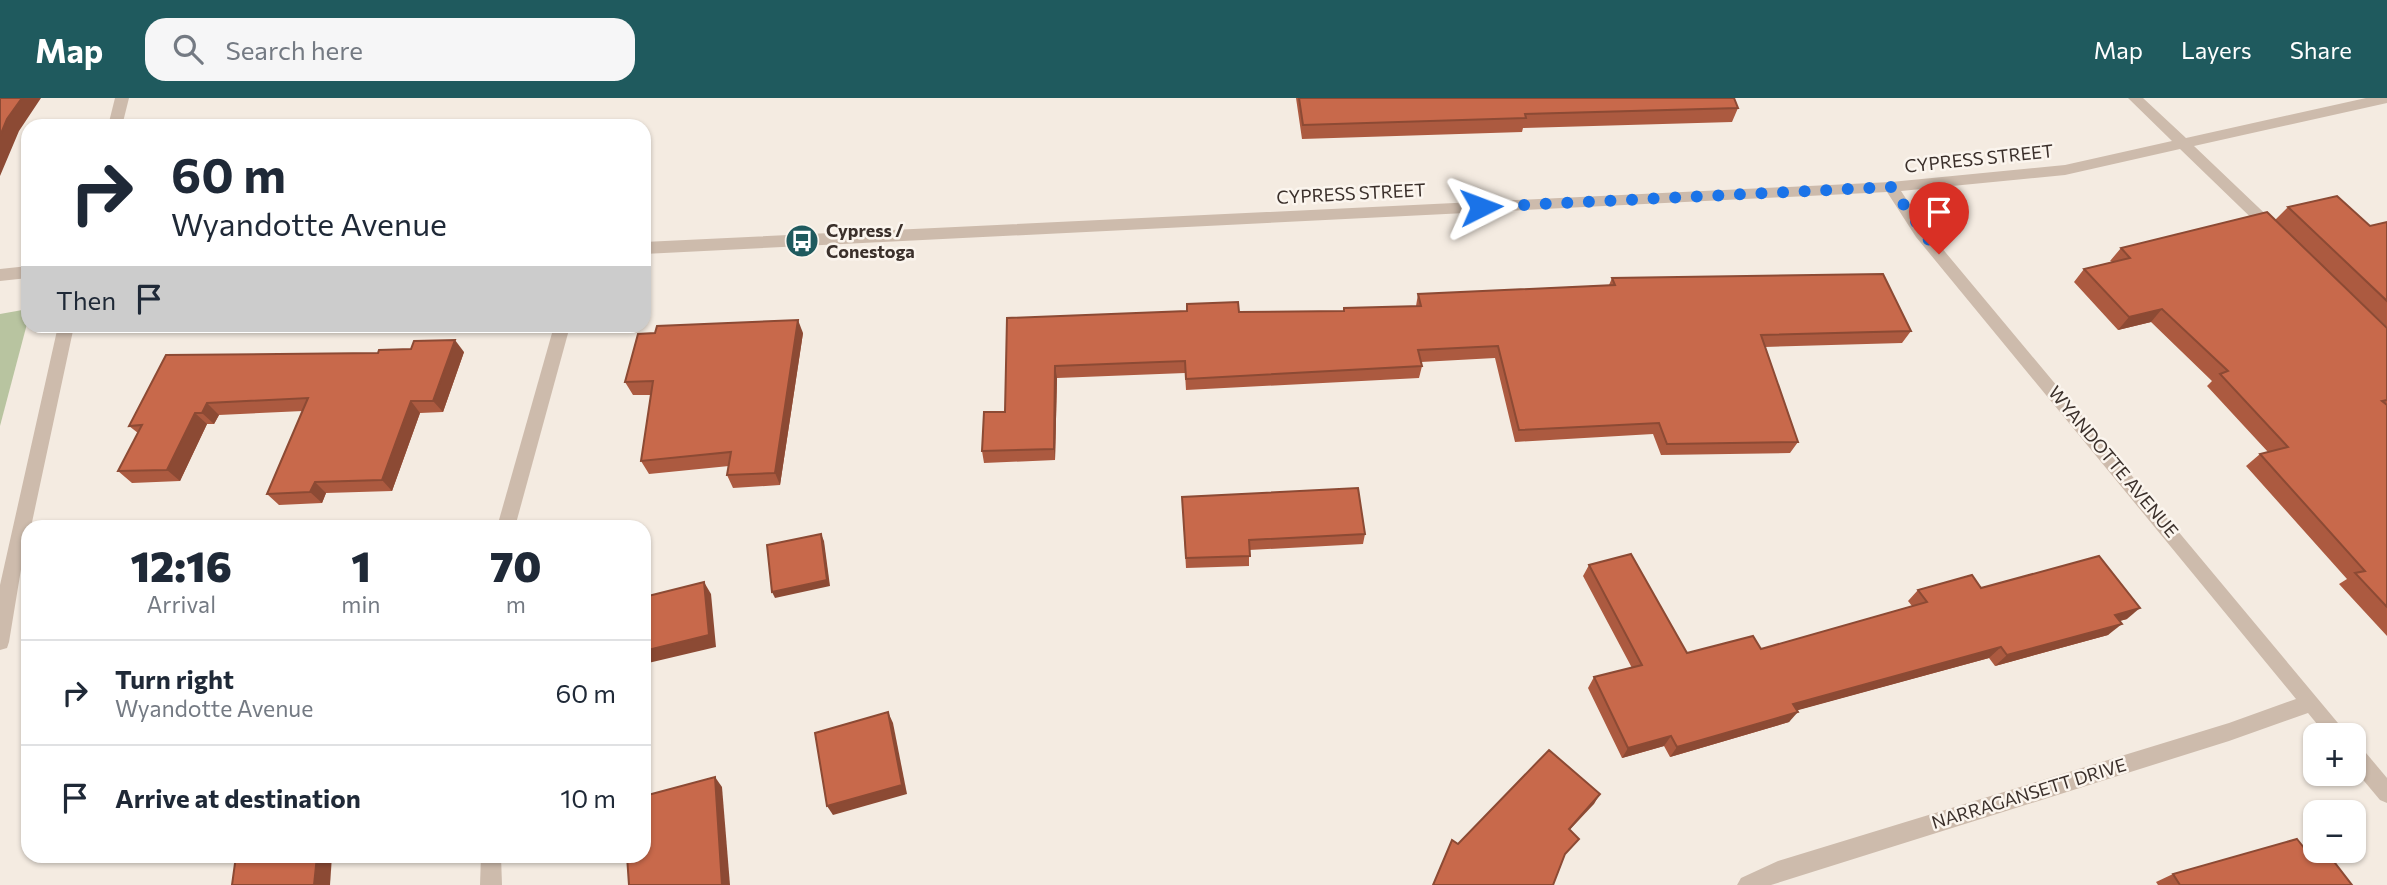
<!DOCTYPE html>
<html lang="en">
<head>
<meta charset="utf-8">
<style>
  :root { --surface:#fff; --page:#f6f6f7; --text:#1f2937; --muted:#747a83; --line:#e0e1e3; --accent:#1f5a5e }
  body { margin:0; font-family:Commissioner,sans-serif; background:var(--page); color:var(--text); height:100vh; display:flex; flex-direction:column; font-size:26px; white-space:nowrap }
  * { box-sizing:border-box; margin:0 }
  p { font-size:23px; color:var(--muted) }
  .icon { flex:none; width:38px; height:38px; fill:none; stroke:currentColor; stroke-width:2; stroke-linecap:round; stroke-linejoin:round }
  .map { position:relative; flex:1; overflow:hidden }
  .details { position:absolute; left:21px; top:422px; width:630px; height:343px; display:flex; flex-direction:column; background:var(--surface); border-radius:21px; box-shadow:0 2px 5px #0004 }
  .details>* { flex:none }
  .guide { position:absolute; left:21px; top:21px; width:630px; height:214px; border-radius:21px; box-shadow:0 2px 5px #0004; background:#fff; color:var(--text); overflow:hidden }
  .controls { position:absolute; left:2303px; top:625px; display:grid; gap:14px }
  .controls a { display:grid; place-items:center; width:63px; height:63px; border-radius:14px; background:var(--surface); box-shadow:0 2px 5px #0004; font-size:35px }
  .pin { position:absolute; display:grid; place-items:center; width:60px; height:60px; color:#fff; margin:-72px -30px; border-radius:50% 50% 50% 0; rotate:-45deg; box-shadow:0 0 7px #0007 }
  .pin .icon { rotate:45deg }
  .me { position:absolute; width:77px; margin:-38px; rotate:87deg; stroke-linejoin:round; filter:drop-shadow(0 0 5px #0008) }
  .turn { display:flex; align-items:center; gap:24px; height:147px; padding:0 35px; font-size:32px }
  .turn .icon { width:91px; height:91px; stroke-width:2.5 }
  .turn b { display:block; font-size:49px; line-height:60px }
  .then { display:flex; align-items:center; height:66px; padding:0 35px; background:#0003; gap:14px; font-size:26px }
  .eta { display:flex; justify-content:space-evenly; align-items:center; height:119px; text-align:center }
  .eta b { font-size:42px; font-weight:800; line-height:49px }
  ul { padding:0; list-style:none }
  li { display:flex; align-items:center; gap:21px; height:105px; padding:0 35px; border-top:2px solid var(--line) }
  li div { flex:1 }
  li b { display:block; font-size:26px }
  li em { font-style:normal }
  header { display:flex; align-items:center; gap:42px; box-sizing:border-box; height:98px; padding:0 35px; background:var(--accent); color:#fff }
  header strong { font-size:33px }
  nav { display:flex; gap:38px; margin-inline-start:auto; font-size:24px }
  .search { width:490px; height:63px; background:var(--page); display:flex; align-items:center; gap:18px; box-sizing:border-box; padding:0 24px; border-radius:21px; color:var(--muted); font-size:26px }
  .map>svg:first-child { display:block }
  .green { fill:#b8c4a0 }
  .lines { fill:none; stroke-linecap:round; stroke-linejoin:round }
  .minor { fill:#cdbbac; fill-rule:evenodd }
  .wall { fill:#ac5a40 }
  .shaded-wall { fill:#8c4a34 }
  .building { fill:#c8694b; stroke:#8c4a34; stroke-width:2 }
  .route { stroke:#1a73e8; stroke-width:12; stroke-dasharray:0 21.6 }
  .labels { text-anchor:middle; stroke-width:5; stroke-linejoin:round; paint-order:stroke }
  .street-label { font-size:18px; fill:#3b302b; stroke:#fbf5ee }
  .poi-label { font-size:18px; font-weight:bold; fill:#3b302b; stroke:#fbf5ee; text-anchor:start }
</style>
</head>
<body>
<header>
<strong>Map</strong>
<div class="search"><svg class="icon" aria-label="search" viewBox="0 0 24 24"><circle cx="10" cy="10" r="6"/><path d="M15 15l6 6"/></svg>Search here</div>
<nav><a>Map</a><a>Layers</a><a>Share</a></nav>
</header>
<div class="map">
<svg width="2387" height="787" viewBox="0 0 2387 787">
  <rect width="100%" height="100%" fill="#f4ebe1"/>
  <path class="green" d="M28 211V222L0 328V216Z"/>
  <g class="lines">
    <g class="minor">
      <path d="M115 0H129L122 28H108Z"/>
      <path d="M2128 0H2143L2186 40 2366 0H2387V5L2194 48 2279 129 2282 133 2279 137H2269L2180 51 2065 77 1901 93 1926 131 2348 637H2326L2308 615 2229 643 1771 787H1737L1741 780 1778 763 2229 625 2296 601 1916 139 1887 94 644 156V144L1891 84 2065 67 2172 43Z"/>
      <path d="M28 168V180L0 183V171Z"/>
      <path d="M58 228H74L31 429H28L9 544 7 550 0 552V487Z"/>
      <path d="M554 228H570L515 429H497Z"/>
      <path d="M2354 647 2361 649 2387 680V705L2380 702 2354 671Z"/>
      <path d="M481 758H501L502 787H480Z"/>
    </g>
  </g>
  <g class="wall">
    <path d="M1296 0H1734L1738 10 1732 24 1523 30 1522 34 1302 41Z"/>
    <path d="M2288 109 2370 128 2387 124V229L2275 122Z"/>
    <path d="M2121 150 2387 230V538L2339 486 2347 481 2246 368 2260 356 2268 354 2207 288 2212 283 2151 224 2118 232 2074 184 2084 171 2112 164 2110 163Z"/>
    <path d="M1612 180 1911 233 1902 245 1765 249 1798 344 1790 355 1661 357 1653 336 1515 344 1495 260 1421 264 1422 268 1419 280 1186 292 1185 275 1057 280 1055 362 984 365 982 353 1005 314 1007 220 1239 214 1343 213 1344 210 1416 208 1418 196 1609 187Z"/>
    <path d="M803 235 780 387 733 390 727 377 729 368 649 376 641 363 651 297H633L625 284Z"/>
    <path d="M464 254 443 314 420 315 392 393 326 395 322 405 279 407 267 396 303 313 219 317 214 326H207L180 383 132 385 118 373 138 335 129 328 378 255Z"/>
    <path d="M1182 399 1365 436 1363 446 1249 452V468L1186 470Z"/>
    <path d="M1589 467 1687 555 1761 551 1912 508 1908 503 1918 492 1981 490 2127 521 2119 523 2108 537 1995 568 1989 560 1797 612 1789 624 1670 659 1664 648 1622 660 1588 590 1594 579 1632 570 1583 478Z"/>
    <path d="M2313 761 2352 787H2158L2156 784 2173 776Z"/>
  </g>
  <g class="shaded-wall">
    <path d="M22 0H41L19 33 0 78V38L7 21Z"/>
    <path d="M2162 211 2151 224 2118 232 2129 219Z"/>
    <path d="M798 222 803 235 780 387 775 375Z"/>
    <path d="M455 242 464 254 443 314 433 303Z"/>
    <path d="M1055 268 1057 280 1055 362 1054 351Z"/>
    <path d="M411 303 420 315 392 393 382 382Z"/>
    <path d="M207 305 219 317 214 326 202 315Z"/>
    <path d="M195 315 207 326 180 383 167 372Z"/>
    <path d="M315 384 326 395 322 405 310 394Z"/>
    <path d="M821 436 824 443 830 488 775 500 772 494Z"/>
    <path d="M704 484 711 496 716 549 644 566V553Z"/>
    <path d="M2140 510 2127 521 2102 528 2115 517Z"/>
    <path d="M2122 526 2108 537 1995 568 2007 557Z"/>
    <path d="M2001 549 1989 560 1784 616 1793 606Z"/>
    <path d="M888 614 893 625 907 696 833 717 827 708Z"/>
    <path d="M1798 614 1789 624 1670 659 1677 649Z"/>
    <path d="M1671 638 1664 648 1622 660 1628 650Z"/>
    <path d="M715 679 722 689 730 787H722Z"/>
    <path d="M1600 696 1594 706 1562 740 1569 731Z"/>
    <path d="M317 758H332L330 787H314Z"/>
  </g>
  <g class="building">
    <path d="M0 0H22L7 21 0 38Z"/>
    <path d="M1299 0H1734L1738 10 1525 16 1526 20 1303 27Z"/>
    <path d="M2337 98 2370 128 2387 124V203L2288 109Z"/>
    <path d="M2267 114 2387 230V302L2382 303 2387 307V509L2355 475 2365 473 2260 356 2288 349 2220 276 2228 273 2162 211 2129 219 2084 171 2130 160 2121 150Z"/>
    <path d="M1883 176 1911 233 1761 237 1798 344 1667 346 1659 325 1519 332 1498 248 1418 252 1422 268 1186 281 1185 263 1055 268 1054 351 982 353 984 314H1005L1007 220 1187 213V206L1238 204 1239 214 1344 213V210L1421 208 1418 196 1615 187 1612 180Z"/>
    <path d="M798 222 775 375 727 377 731 354 641 363 653 283 625 284 638 236 655 235 657 228Z"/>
    <path d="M455 242 433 303H411L382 382 315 384 310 394 267 396 308 300 207 305 202 315H195L167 372 118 373 142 327 129 328 166 257 378 255 379 252 411 251 414 243Z"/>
    <path d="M1358 390 1365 436 1249 442 1250 458 1186 460 1182 399Z"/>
    <path d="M821 436 827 482 772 494 767 447Z"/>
    <path d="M1631 456 1687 555 1753 538 1761 551 1927 504 1918 492 1972 477 1981 490 2099 458 2140 510 2115 517 2122 526 2007 557 2001 549 1793 606 1798 614 1677 649 1671 638 1628 650 1594 579 1642 567 1589 467Z"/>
    <path d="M704 484 709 537 644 553V499Z"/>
    <path d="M888 614 902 687 827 708 815 635Z"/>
    <path d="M1549 652 1600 696 1569 731 1579 741 1565 756 1553 787H1433L1452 742 1458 746Z"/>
    <path d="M715 679 722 787H629L627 758H644V698Z"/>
    <path d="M2297 741 2313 761 2328 756 2352 787H2180L2173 776Z"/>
    <path d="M236 758H317L314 787H232Z"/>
  </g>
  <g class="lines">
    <path class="route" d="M1481 109 1891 89 1939 156"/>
  </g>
  <defs>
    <symbol id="bus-disc" viewBox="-11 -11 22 22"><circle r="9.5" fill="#1f5a5e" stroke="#fbf5ee"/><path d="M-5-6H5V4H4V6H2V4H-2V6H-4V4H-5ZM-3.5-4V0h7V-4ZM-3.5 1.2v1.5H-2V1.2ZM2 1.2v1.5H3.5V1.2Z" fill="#fff"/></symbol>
  </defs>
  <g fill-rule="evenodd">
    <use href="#bus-disc" x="783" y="124" width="38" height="38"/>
  </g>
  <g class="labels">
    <g class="street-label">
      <text transform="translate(1979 61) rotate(-6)" y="6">CYPRESS STREET</text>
      <text transform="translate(1351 96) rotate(-3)" y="6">CYPRESS STREET</text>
      <text transform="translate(2113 364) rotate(50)" y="6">WYANDOTTE AVENUE</text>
      <text transform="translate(2029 696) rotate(-17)" y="6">NARRAGANSETT DRIVE</text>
    </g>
    <g class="poi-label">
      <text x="826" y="139">Cypress /<tspan x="826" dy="21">Conestoga</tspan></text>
    </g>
  </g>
</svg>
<div class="controls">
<a>+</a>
<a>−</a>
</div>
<div class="pin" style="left:1939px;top:156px;background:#d93025"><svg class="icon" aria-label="arrive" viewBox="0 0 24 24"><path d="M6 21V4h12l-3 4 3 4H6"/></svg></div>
<svg class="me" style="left:1481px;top:109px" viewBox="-20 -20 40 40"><path d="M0-17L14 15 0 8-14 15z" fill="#1a73e8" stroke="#fff" stroke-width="4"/></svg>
<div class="guide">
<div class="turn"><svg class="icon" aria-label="right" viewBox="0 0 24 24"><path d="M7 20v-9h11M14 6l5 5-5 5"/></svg><div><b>60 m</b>Wyandotte Avenue</div></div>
<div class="then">Then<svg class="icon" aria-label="arrive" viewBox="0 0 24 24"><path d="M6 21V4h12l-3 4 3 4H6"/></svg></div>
</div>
<section class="details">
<div class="eta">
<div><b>12:16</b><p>Arrival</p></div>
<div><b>1</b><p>min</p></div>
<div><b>70</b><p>m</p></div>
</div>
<ul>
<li><svg class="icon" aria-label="right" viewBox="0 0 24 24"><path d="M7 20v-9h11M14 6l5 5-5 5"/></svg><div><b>Turn right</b><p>Wyandotte Avenue</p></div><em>60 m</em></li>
<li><svg class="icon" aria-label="arrive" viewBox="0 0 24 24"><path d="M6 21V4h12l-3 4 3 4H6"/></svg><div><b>Arrive at destination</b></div><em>10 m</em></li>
</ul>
</section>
</div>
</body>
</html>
